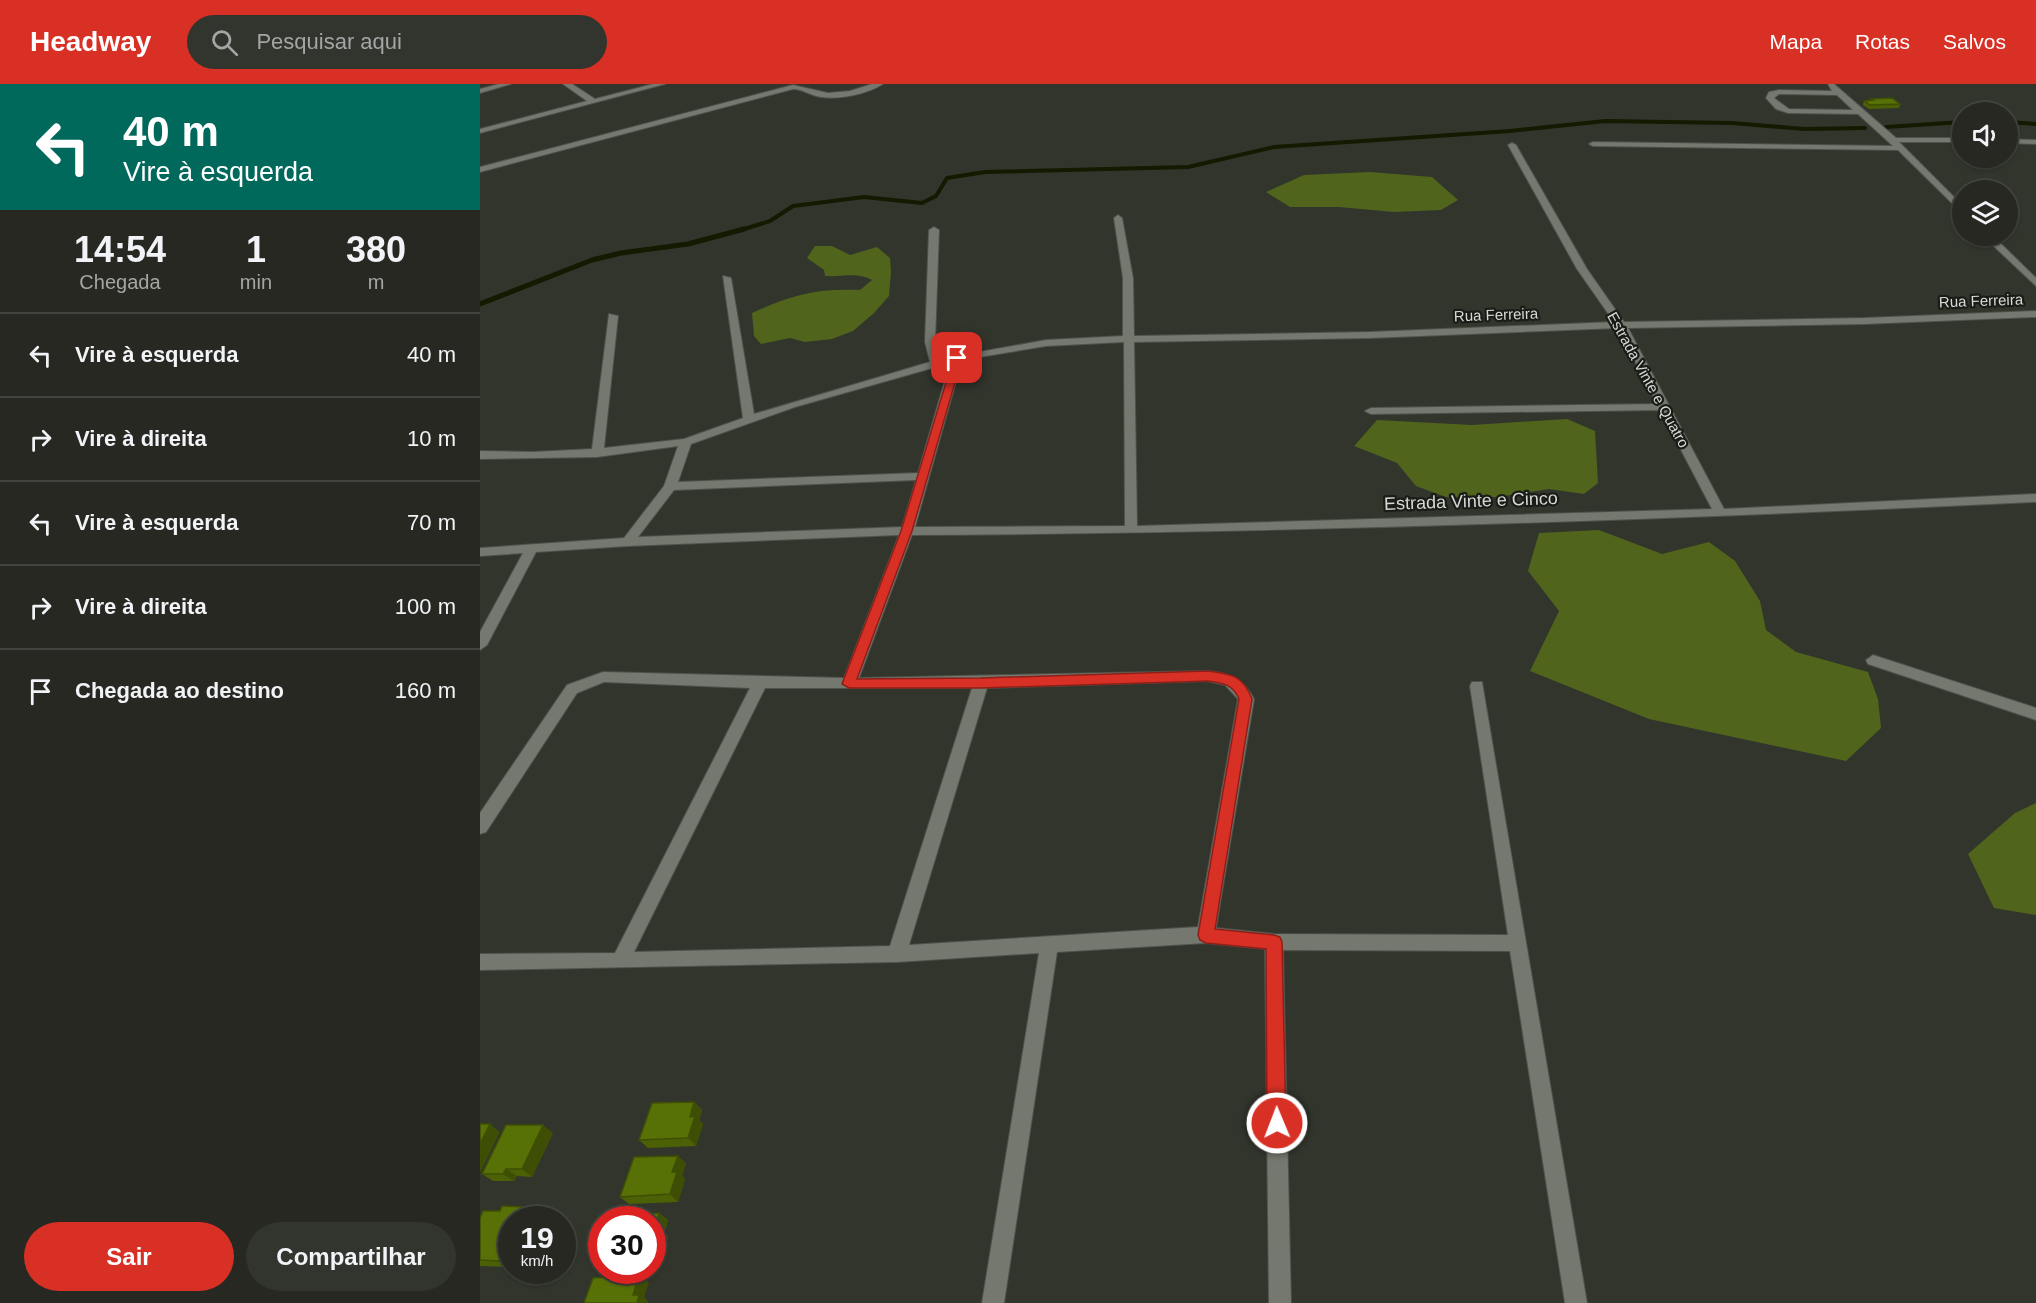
<!DOCTYPE html>
<html lang="pt">
<head>
<meta charset="utf-8">
<style>
  :root { --surface:#262821; --page:#32342e; --text:#f1f3f6; --muted:#a4a6a5; --line:#42443f; --accent:#d93025 }
  body { margin:0; font-family:Arial,sans-serif; background:var(--page); color:var(--text); height:100vh; display:flex; flex-direction:column; font-size:22px; white-space:nowrap }
  * { box-sizing:border-box; margin:0 }
  p { font-size:20px; color:var(--muted) }
  .icon { flex:none; width:33px; height:33px; fill:none; stroke:currentColor; stroke-width:2; stroke-linecap:round; stroke-linejoin:round }
  .map { position:relative; flex:1; overflow:hidden }
  .sheet { display:flex; flex-direction:column; background:var(--surface); width:480px }
  .sheet>* { flex:none }
  .top-card { background:#00695c; color:#fff; overflow:hidden }
  .fabs { position:absolute; left:1472px; top:18px; display:grid; gap:12px }
  .fabs a { display:grid; place-items:center; width:66px; height:66px; border-radius:50%; background:var(--surface); box-shadow:0 2px 4px #0004,0 0 0 2px var(--line); font-size:30px }
  .speed { position:absolute; left:18px; top:1122px; display:flex; gap:12px; font-size:30px; font-weight:700; text-align:center }
  .speed>* { display:grid; place-content:center; width:78px; height:78px; border-radius:50%; background:var(--surface); box-shadow:0 2px 4px #0004,0 0 0 2px var(--line); line-height:1 }
  .speed small { font-size:15px; font-weight:400 }
  .speed .limit { border:9px solid #d22; background:#fff; color:#111 }
  .pin { position:absolute; display:grid; place-items:center; width:51px; height:51px; color:#fff; margin:-26px; border-radius:12px; box-shadow:0 3px 9px #0006 }
  .me { position:absolute; width:66px; margin:-33px; rotate:359deg; stroke-linejoin:round; filter:drop-shadow(0 0 4px #0008) }
  .turn { display:flex; align-items:center; gap:21px; height:126px; padding:0 24px; font-size:27px }
  .turn .icon { width:78px; height:78px; stroke-width:2.5 }
  .turn b { display:block; font-size:42px; line-height:51px }
  .eta { display:flex; justify-content:space-evenly; align-items:center; height:102px; text-align:center }
  .eta b { font-size:36px; font-weight:600; line-height:42px }
  .cta { display:flex; gap:12px; margin-top:auto; padding:12px 24px }
  .cta a { flex:1; height:69px; border-radius:36px; background:var(--accent); color:#fff; font-size:24px; font-weight:600; line-height:69px; text-align:center }
  .cta a+a { background:var(--page); color:var(--text) }
  ul { padding:0; list-style:none }
  li { display:flex; align-items:center; gap:18px; height:84px; padding:0 24px; border-top:2px solid var(--line) }
  li div { flex:1 }
  li b { display:block; font-size:22px }
  li em { font-style:normal }
  header { display:flex; align-items:center; gap:36px; box-sizing:border-box; height:84px; padding:0 30px; background:var(--accent); color:#fff }
  header strong { font-size:28px }
  nav { display:flex; gap:33px; margin-inline-start:auto; font-size:21px }
  .search { width:420px; height:54px; background:var(--page); display:flex; align-items:center; gap:15px; box-sizing:border-box; padding:0 21px; border-radius:33px; color:var(--muted); font-size:22px }
  main { display:flex; flex:1; min-height:0 }
  .map>svg:first-child { display:block }
  .forest { fill:#50641c }
  .lines { fill:none; stroke-linecap:round; stroke-linejoin:round }
  .stream-far1 { stroke:#121a00; stroke-width:4 }
  .stream { stroke:#121a00; stroke-width:5 }
  .minor-casing { stroke:#4f514a; stroke-width:2 }
  .minor { fill:#74786f; fill-rule:evenodd }
  .wall { fill:#4c6106 }
  .shaded-wall { fill:#3e4f05 }
  .building { fill:#587107; stroke:#3e4f05; stroke-width:1.5 }
  .route { fill:#d93025; stroke:#8d1f18; stroke-width:1.5 }
  .labels { text-anchor:middle; stroke-width:4.5; stroke-linejoin:round; paint-order:stroke }
  .far-street-label { font-size:15px; fill:#d7d9d4; stroke:#1a1c18 }
  .street-label { font-size:18px; fill:#d7d9d4; stroke:#1a1c18 }
</style>
</head>
<body>
<header>
<strong>Headway</strong>
<div class="search"><svg class="icon" aria-label="search" viewBox="0 0 24 24"><circle cx="10" cy="10" r="6"/><path d="M15 15l6 6"/></svg>Pesquisar aqui</div>
<nav><a>Mapa</a><a>Rotas</a><a>Salvos</a></nav>
</header>
<main>
<section class="sheet">
<div class="top-card">
<div class="turn"><svg class="icon" aria-label="left" viewBox="0 0 24 24"><path d="M17 20v-9H6M10 6l-5 5 5 5"/></svg><div><b>40 m</b>Vire à esquerda</div></div>
</div>
<div class="eta">
<div><b>14:54</b><p>Chegada</p></div>
<div><b>1</b><p>min</p></div>
<div><b>380</b><p>m</p></div>
</div>
<ul>
<li><svg class="icon" aria-label="left" viewBox="0 0 24 24"><path d="M17 20v-9H6M10 6l-5 5 5 5"/></svg><div><b>Vire à esquerda</b></div><em>40 m</em></li>
<li><svg class="icon" aria-label="right" viewBox="0 0 24 24"><path d="M7 20v-9h11M14 6l5 5-5 5"/></svg><div><b>Vire à direita</b></div><em>10 m</em></li>
<li><svg class="icon" aria-label="left" viewBox="0 0 24 24"><path d="M17 20v-9H6M10 6l-5 5 5 5"/></svg><div><b>Vire à esquerda</b></div><em>70 m</em></li>
<li><svg class="icon" aria-label="right" viewBox="0 0 24 24"><path d="M7 20v-9h11M14 6l5 5-5 5"/></svg><div><b>Vire à direita</b></div><em>100 m</em></li>
<li><svg class="icon" aria-label="arrive" viewBox="0 0 24 24"><path d="M6 21V4h12l-3 4 3 4H6"/></svg><div><b>Chegada ao destino</b></div><em>160 m</em></li>
</ul>
<div class="cta"><a>Sair</a><a>Compartilhar</a></div>
</section>
<div class="map">
<svg width="1556" height="1219" viewBox="0 0 1556 1219">
  <rect width="100%" height="100%" fill="#32352c"/>
  <g class="forest">
    <path d="M890 88 952 93 978 116 961 126 914 128 859 123H810L786 108 824 91Z"/>
    <path d="M335 162H352L370 171 397 163 410 174 411 187 409 212 394 229 373 247 352 255 325 258 310 254 281 260 274 252 272 229C310 211 338 204 380 206L392 196C376 188 363 193 345 192L344 186 327 174Z"/>
    <path d="M1087 335 1115 347 1118 399 1104 410 1069 405 1018 413H966L936 402 917 379 874 362 897 336 992 341Z"/>
    <path d="M1119 446 1182 470 1229 458 1255 477 1280 517 1286 546 1316 568 1388 588 1398 615 1401 644 1366 677 1169 635 1050 587 1079 527 1048 487 1059 449Z"/>
    <path d="M1556 719V831L1514 824 1488 770 1535 729Z"/>
  </g>
  <g class="lines">
    <g class="stream-far1">
      <path d="M1527 38 1556 40"/>
      <path d="M1406 43 1482 38"/>
      <path d="M258 147 290 137 313 122 384 113 442 119 456 112 467 94 505 88 708 83 794 63 1030 47 1125 37 1252 39 1324 45 1385 44"/>
    </g>
    <path class="stream" d="M0 220 112 176 141 169 208 160 264 145"/>
    <defs>
      <g id="minor">
        <path d="M19 0H31L0 9V5Z"/>
        <path d="M83 0H92L115 15 173 0H185L0 49V45L107 17Z"/>
        <path d="M392 0H403C387 10 360 16 341 13 331 12 323 5 313 5L0 88V83L313 1 348 9 370 7Z"/>
        <path d="M1348 0H1354L1416 54H1482V58H1419L1482 121V129L1418 66 1113 62 1109 60 1113 58 1413 62 1378 30 1308 29 1296 25 1286 14 1289 8 1299 6 1352 7ZM1299 10 1357 11 1373 26 1309 25 1294 14Z"/>
        <path d="M1527 55 1556 56V60L1527 59Z"/>
        <path d="M1032 59 1036 61 1107 185 1144 238 1384 234 1556 227V233L1384 240 1148 244 1244 425 1556 410V418C1182 436 807 449 432 451L379 594 727 587C749 589 763 594 774 615L736 844 794 850 1028 851 990 602 992 598H1002L1107 1219H1085L1030 867 803 866 811 1219H789L785 865 726 859 577 868 524 1219H502L559 869 417 878 0 886V870L135 869 270 604 124 598 97 609 6 748 0 750V729L87 601 123 588 364 594 419 451 148 462 56 468 7 561 0 566V548L43 469 0 472V464L144 454 184 402 198 362 117 373 0 375V367L52 368 112 365 129 230 138 232 124 364 204 355 263 334 243 192 251 194 274 330 450 278 445 258 449 146 454 143 459 146 455 258 460 275 566 256 643 252V194L634 134 638 131 642 134 653 194 654 252 890 248 1134 238 1097 185 1028 61ZM1138 244 1177 320 891 324 885 327 891 330 1180 326 1232 425 657 442 654 258 890 254ZM644 258 645 442 435 443 482 276 566 262ZM470 279 438 389 198 398 211 360 315 323ZM436 396 422 443 158 453 194 406ZM727 597 745 601 758 615 718 843 429 861 507 604ZM285 604H492L410 862 154 868Z"/>
        <path d="M1503 152H1513L1556 194V202Z"/>
        <path d="M1393 571 1556 624V636L1388 580 1386 576Z"/>
      </g>
    </defs>
    <use href="#minor" class="minor-casing"/>
    <use href="#minor" class="minor"/>
  </g>
  <g class="wall">
    <path d="M1391 15 1420 20 1419 24 1389 25 1383 21 1384 17 1391 16Z"/>
    <path d="M214 1018 222 1026 219 1036 223 1040 216 1062 168 1064 159 1056Z"/>
    <path d="M73 1049 52 1093 37 1092 34 1097H13L2 1090Z"/>
    <path d="M206 1079 202 1092 205 1095 198 1118 149 1120 140 1113Z"/>
    <path d="M44 1123 55 1130 52 1136H32V1181L30 1183 0 1182V1134L20 1127Z"/>
    <path d="M179 1129 188 1136 184 1150 188 1153 181 1178H172V1136Z"/>
  </g>
  <g class="shaded-wall">
    <path d="M214 1018 222 1026 219 1036 223 1040 216 1062 208 1054 210 1033Z"/>
    <path d="M10 1040 20 1048 0 1089V1060Z"/>
    <path d="M63 1041 73 1049 52 1093 42 1085Z"/>
    <path d="M198 1072 206 1079 202 1092 205 1095 198 1118 190 1110 192 1088Z"/>
    <path d="M26 1085 37 1092 34 1097 23 1090Z"/>
    <path d="M44 1123 55 1130 52 1136H38Z"/>
    <path d="M179 1129 188 1136 184 1150 188 1153 181 1178 172 1172 174 1147Z"/>
    <path d="M32 1150V1181L30 1183 19 1177Z"/>
    <path d="M159 1191 169 1198 164 1213 168 1217V1219H157L153 1211Z"/>
  </g>
  <g class="building">
    <path d="M1412 14 1420 20 1390 21 1384 17 1393 16 1391 15Z"/>
    <path d="M214 1018 210 1033 215 1032 208 1054 159 1056 172 1019Z"/>
    <path d="M0 1040H10L0 1060Z"/>
    <path d="M26 1041H63L42 1085H26L23 1090H2Z"/>
    <path d="M198 1072 192 1088H197L190 1110 140 1113 154 1073Z"/>
    <path d="M22 1122 44 1123 38 1136H32V1150L19 1177 0 1176V1134L3 1127H20Z"/>
    <path d="M179 1129 174 1147 179 1146 172 1169V1136H132L134 1132Z"/>
    <path d="M159 1191 153 1211H159L157 1219H104L113 1194Z"/>
  </g>
  <path class="route" d="M474 272 482 274 432 447 377 595 501 594 728 587C751 590 763 591 772 615L735 845 794 851 800 853 802 858 806 1039 803 1045 797 1048 790 1045 787 1039 786 865 726 859 720 856 718 851 759 615C753 600 742 599 728 597L501 604H369L362 600 421 447Z"/>
  <g class="labels">
    <g class="far-street-label">
      <text transform="translate(1501 217) rotate(-2)" y="5">Rua Ferreira</text>
      <text transform="translate(1016 231) rotate(-2)" y="5">Rua Ferreira</text>
      <text transform="translate(1168 296) rotate(61)" y="5">Estrada Vinte e Quatro</text>
    </g>
    <g class="street-label">
      <text transform="translate(991 417) rotate(-2)" y="6">Estrada Vinte e Cinco</text>
    </g>
  </g>
</svg>
<div class="fabs">
<a><svg class="icon" aria-label="sound" viewBox="0 0 24 24"><path d="M4 9h4l5-4v14l-5-4H4zM17 9q2 3 0 6"/></svg></a>
<a><svg class="icon" aria-label="layers" viewBox="0 0 24 24"><path d="M12 4l9 5-9 5-9-5zM3 14l9 5 9-5"/></svg></a>
</div>
<div class="speed"><div>19<small>km/h</small></div><div class="limit">30</div></div>
<div class="pin" style="left:477px;top:274px;background:#d93025"><svg class="icon" aria-label="arrive" viewBox="0 0 24 24"><path d="M6 21V4h12l-3 4 3 4H6"/></svg></div>
<svg class="me" style="left:797px;top:1039px" viewBox="-20 -20 40 40"><circle r="17" fill="#d93025" stroke="#fff" stroke-width="3"/><path d="M0-11L8 9 0 5-8 9z" fill="#fff"/></svg>
</div>
</main>
</body>
</html>
